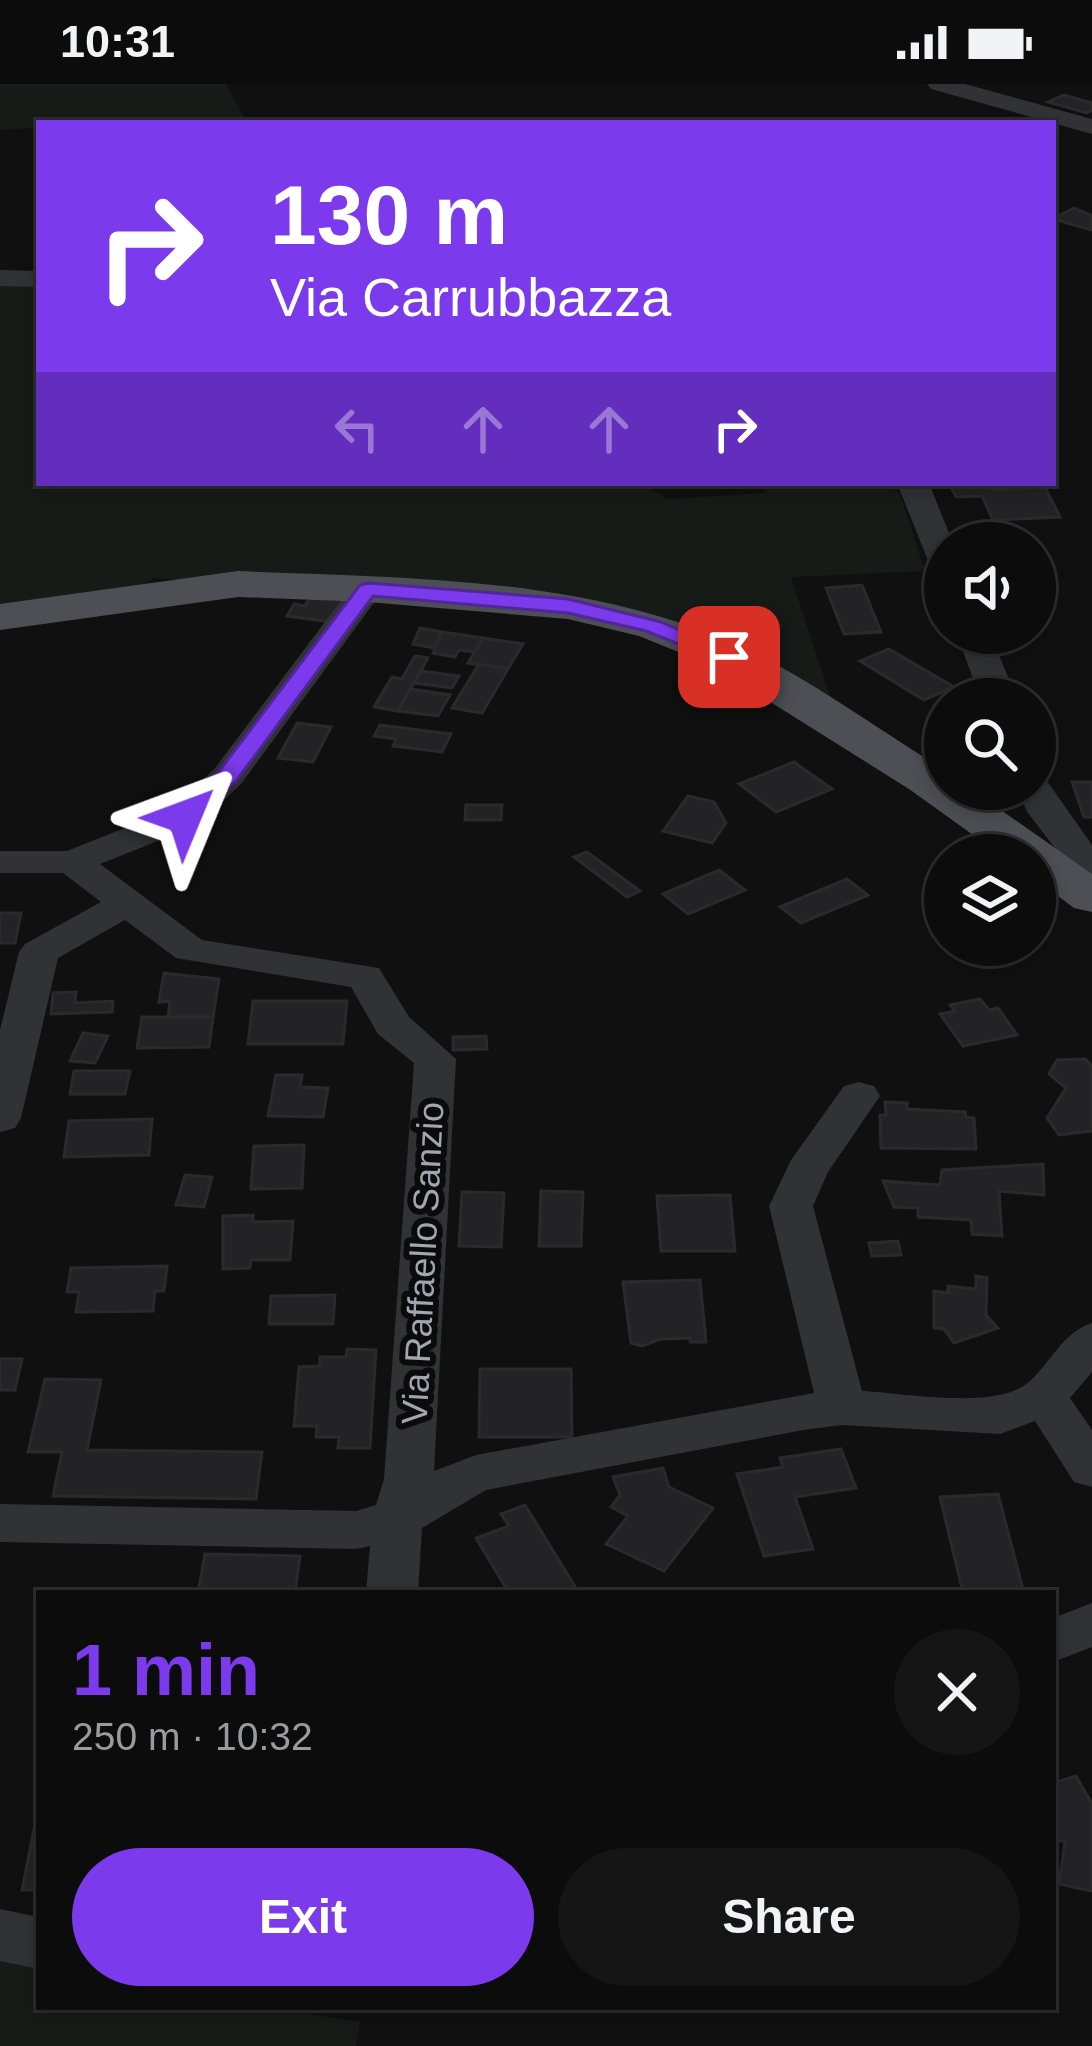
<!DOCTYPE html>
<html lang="en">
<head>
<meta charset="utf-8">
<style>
  :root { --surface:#0c0c0d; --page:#151516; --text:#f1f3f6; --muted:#9a9b9d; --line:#2c2c2e; --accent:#7c3aed }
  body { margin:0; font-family:Helvetica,sans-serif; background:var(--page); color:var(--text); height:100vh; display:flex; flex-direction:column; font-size:45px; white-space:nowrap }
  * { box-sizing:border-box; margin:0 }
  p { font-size:39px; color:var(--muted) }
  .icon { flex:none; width:66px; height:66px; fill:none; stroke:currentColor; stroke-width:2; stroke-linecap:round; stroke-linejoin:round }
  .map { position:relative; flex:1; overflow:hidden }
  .sheet { position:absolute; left:36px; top:1506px; width:1020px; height:420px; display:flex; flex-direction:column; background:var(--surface); border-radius:0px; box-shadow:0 6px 18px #0003,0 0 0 3px var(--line) }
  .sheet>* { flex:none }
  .banner { position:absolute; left:36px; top:36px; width:1020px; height:366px; border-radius:0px; box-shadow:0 6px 18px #0003,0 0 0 3px var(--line); background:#7c3aed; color:#fff; overflow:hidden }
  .buttons { position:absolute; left:924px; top:438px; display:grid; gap:24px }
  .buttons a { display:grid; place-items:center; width:132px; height:132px; border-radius:50%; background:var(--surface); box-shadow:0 6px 18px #0003,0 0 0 3px var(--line); font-size:60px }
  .pin { position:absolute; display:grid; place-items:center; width:102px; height:102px; color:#fff; margin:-51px; border-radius:24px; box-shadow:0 6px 18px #0006 }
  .me { position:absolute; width:132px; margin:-66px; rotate:46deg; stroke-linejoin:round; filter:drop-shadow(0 0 9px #0008) }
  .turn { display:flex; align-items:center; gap:42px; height:252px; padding:0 36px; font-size:54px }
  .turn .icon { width:156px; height:156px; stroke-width:2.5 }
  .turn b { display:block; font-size:84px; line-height:102px }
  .lanes { display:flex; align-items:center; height:114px; padding:0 36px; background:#0003; justify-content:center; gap:60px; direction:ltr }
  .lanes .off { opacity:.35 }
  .round { display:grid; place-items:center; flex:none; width:126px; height:126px; border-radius:63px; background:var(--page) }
  .headline { display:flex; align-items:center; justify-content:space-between; height:204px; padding:0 36px }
  h1 { font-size:72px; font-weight:700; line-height:90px; color:var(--accent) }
  .cta { display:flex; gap:24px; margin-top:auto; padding:24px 36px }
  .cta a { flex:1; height:138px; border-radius:72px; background:var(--accent); color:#fff; font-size:48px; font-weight:700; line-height:138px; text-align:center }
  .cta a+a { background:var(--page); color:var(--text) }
  .status { display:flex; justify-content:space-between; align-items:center; height:84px; padding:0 60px; background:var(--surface); direction:ltr }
  .status svg { height:33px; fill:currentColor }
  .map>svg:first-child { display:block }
  .green { fill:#161b17 }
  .building { fill:#232325; stroke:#2a2a2d; stroke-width:3 }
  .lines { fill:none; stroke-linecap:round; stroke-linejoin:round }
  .minor { fill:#313236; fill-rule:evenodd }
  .major { fill:#4d4f55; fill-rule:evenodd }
  .route { fill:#7c3aed; stroke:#51269a; stroke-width:3 }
  .labels { text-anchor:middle; stroke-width:12; stroke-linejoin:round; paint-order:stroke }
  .street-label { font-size:36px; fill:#a1a7b1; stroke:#0b0b0c }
</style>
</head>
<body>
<div class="status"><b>10:31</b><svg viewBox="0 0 49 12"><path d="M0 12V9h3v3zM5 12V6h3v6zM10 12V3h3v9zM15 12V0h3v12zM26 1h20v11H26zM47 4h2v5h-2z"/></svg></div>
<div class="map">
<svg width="1092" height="1962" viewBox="0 0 1092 1962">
  <rect width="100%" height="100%" fill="#101011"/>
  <g class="green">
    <path d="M0 0H226L246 37 39 39V44L0 46Z"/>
    <path d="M0 197 39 198V399H641L668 415 765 409 762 399H886L900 409 925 487 791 493 834 625 690 543 154 494 135 506 0 526Z"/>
    <path d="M0 1871 39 1878V1923H264L360 1938 356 1962H0Z"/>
  </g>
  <g class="building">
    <path d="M1064 11 1092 19V26L1087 29 1048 18Z"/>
    <path d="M1074 124 1092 132V146L1053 135Z"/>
    <path d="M949 399H991L994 406 1045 403 1060 433 993 436 982 412 956 413Z"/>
    <path d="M862 501 881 548 844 550 826 504Z"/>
    <path d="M313 508 346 511 330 538 287 532 294 520 305 522Z"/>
    <path d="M420 544 442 548 435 564 413 560Z"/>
    <path d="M442 548 483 554 475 568 459 566 455 573 433 569Z"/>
    <path d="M483 554 523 560 508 585 468 579Z"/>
    <path d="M889 565 954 603 924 616 860 577Z"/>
    <path d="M415 572 428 574 398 627 374 623 392 593 402 595Z"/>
    <path d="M479 580 508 585 482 629 452 624Z"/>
    <path d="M421 587 459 592 452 604 414 599Z"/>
    <path d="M410 605 450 611 438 632 398 627Z"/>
    <path d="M297 639 331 643 313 678 278 674Z"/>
    <path d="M380 641 451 650 442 668 393 662 396 655 374 652Z"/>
    <path d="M794 678 832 705 776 728 739 700Z"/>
    <path d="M1072 698H1092V733H1084Z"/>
    <path d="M688 712 714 718 726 739 712 759 663 747Z"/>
    <path d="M466 721H502L501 736H465Z"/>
    <path d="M587 768 640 807 627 813 574 773Z"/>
    <path d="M719 786 745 806 688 830 663 810Z"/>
    <path d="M847 795 868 811 801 839 780 823Z"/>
    <path d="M0 829H21L15 859H0Z"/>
    <path d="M164 889 219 895 213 933H168L170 917 159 918Z"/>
    <path d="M76 908 75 919 113 917 112 928 51 930 53 909Z"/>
    <path d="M980 915 989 926 998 924 1017 951 963 962 940 930 955 927 950 921Z"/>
    <path d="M253 917H347L343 960H248Z"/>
    <path d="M142 933H213L209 963 137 964Z"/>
    <path d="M83 949 108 952 95 979 70 977Z"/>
    <path d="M486 952 487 965 453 966V953Z"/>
    <path d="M1085 975 1092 982V1047L1059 1051 1047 1034 1066 1004 1049 990 1057 976Z"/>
    <path d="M74 987H130L125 1010H70Z"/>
    <path d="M276 991H302L300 1003 328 1004 323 1033 268 1032Z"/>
    <path d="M885 1018 907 1019V1025L965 1028 966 1033 974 1034 976 1065 881 1064 880 1031H886Z"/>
    <path d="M152 1035 149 1071 64 1073 69 1037Z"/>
    <path d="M304 1061 302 1104 251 1105 254 1062Z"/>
    <path d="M1043 1080 1044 1111 999 1107 1002 1152 972 1150 971 1136 918 1133V1124L894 1123 883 1097 940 1101 942 1086Z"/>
    <path d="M185 1091 212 1093 204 1123 176 1121Z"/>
    <path d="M541 1107 583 1108 581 1162H539Z"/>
    <path d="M462 1108 504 1109 501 1163 459 1162Z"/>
    <path d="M730 1111 735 1167H661L657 1112Z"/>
    <path d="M253 1131V1138L293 1137 290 1176H251L250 1184 223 1185V1132Z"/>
    <path d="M898 1157 901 1171 872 1172 869 1159Z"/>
    <path d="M167 1182 164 1207H155L153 1227 76 1228 79 1208H67L71 1184Z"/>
    <path d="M976 1192 987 1194 986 1231 998 1244 954 1259 944 1245 934 1244V1207L948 1209V1202L976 1205Z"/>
    <path d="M700 1196 706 1258H690V1254L661 1255 642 1262 631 1259 623 1198Z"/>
    <path d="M335 1211 333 1240H269L271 1212Z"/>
    <path d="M347 1265 376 1266 370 1364H338L339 1353H316L317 1342H294L299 1283 320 1282V1273H346Z"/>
    <path d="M0 1275H22L15 1306H0Z"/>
    <path d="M480 1285H571L572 1353H479Z"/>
    <path d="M45 1295 101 1296 87 1366 262 1368 256 1415 53 1412 62 1368H28Z"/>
    <path d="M841 1365 856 1404 795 1413 813 1465 764 1472 737 1390 783 1383 780 1374Z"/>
    <path d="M663 1384 669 1403 713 1424 664 1487 606 1460 628 1432 611 1423 620 1411 613 1393Z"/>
    <path d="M998 1410 1024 1509H963L940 1413Z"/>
    <path d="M525 1421 579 1509H509L476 1454 509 1442 501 1430Z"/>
    <path d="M205 1470 300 1472 295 1509H198Z"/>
    <path d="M1076 1692 1092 1720V1807L1059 1800 1065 1758 1053 1755V1699Z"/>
    <path d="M39 1720V1806H22Z"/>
  </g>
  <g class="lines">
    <g class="minor">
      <path d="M927 0H965L1092 35V50L931 5Z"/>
      <path d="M0 186 39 187V203L0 202Z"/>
      <path d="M897 399H929L953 459H945V489L929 479Z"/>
      <path d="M367 495 384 505 241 700 198 741 100 780 202 856 379 884 409 933 456 975 434 1387 476 1371 814 1309 769 1122 791 1076 844 1002 859 998 874 1002 880 1012 828 1088 813 1122 862 1307C905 1309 998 1327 1030 1297 1052 1277 1063 1248 1092 1239V1288L1070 1314 1092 1346V1403L1074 1398 1035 1337 1000 1350 842 1341 803 1346 486 1406 422 1444 418 1509H366L370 1462 356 1465 0 1458V1420L356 1427 376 1421 384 1395 414 979 378 950 351 903 176 874 125 836 58 874 21 1034 15 1044 0 1048V946L19 868 25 860 101 818 63 789H0V767H67L172 725 215 684 355 498Z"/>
      <path d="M956 549H990L1017 615H981Z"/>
      <path d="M1035 694 1047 697 1092 761V797L1078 794 1028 729 1016 705H1035Z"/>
      <path d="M1092 1519V1563L1053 1578V1534Z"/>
      <path d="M0 1825 39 1833V1885L0 1877Z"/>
    </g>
    <path class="major" d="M238 487C406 494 584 492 740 562 806 592 879 646 943 685L945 705H971L1092 790V828L1074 824 1035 795V771H1001L909 705 713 582 639 552 568 535 367 518 238 513 0 546V520Z"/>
  </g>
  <path class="route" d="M368 499 568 515 661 538 740 573 729 579 721 577 646 547 568 529 373 512 236 697 194 738H177V728L220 686 360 501Z"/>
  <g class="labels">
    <g class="street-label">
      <text transform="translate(422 1179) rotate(-87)" y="13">Via Raffaello Sanzio</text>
    </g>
  </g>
</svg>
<div class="buttons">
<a><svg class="icon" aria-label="sound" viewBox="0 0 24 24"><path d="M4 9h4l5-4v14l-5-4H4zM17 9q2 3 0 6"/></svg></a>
<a><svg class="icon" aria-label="search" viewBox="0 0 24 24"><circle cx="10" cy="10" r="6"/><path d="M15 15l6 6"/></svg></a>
<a><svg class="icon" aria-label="layers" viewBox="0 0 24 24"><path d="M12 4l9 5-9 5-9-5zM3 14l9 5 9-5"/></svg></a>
</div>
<div class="pin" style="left:729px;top:573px;background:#d93025"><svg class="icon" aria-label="arrive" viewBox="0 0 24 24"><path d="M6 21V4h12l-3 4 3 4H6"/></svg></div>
<svg class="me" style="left:185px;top:733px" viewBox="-20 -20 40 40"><path d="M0-17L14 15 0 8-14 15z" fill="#7c3aed" stroke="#fff" stroke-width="4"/></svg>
<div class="banner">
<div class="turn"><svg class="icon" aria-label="right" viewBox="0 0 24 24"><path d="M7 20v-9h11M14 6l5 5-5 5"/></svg><div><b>130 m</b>Via Carrubbazza</div></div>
<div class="lanes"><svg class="icon off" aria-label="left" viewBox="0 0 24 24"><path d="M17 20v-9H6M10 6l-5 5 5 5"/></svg><svg class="icon off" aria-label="ahead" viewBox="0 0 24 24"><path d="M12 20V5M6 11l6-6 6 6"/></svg><svg class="icon off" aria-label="ahead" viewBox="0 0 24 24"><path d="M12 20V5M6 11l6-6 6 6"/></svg><svg class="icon" aria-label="right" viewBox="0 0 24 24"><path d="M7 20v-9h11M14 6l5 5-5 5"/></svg></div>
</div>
<section class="sheet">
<div class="headline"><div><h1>1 min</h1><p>250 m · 10:32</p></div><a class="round"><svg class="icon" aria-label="close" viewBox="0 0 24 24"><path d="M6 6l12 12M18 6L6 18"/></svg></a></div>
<div class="cta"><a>Exit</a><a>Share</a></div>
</section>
</div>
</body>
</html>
